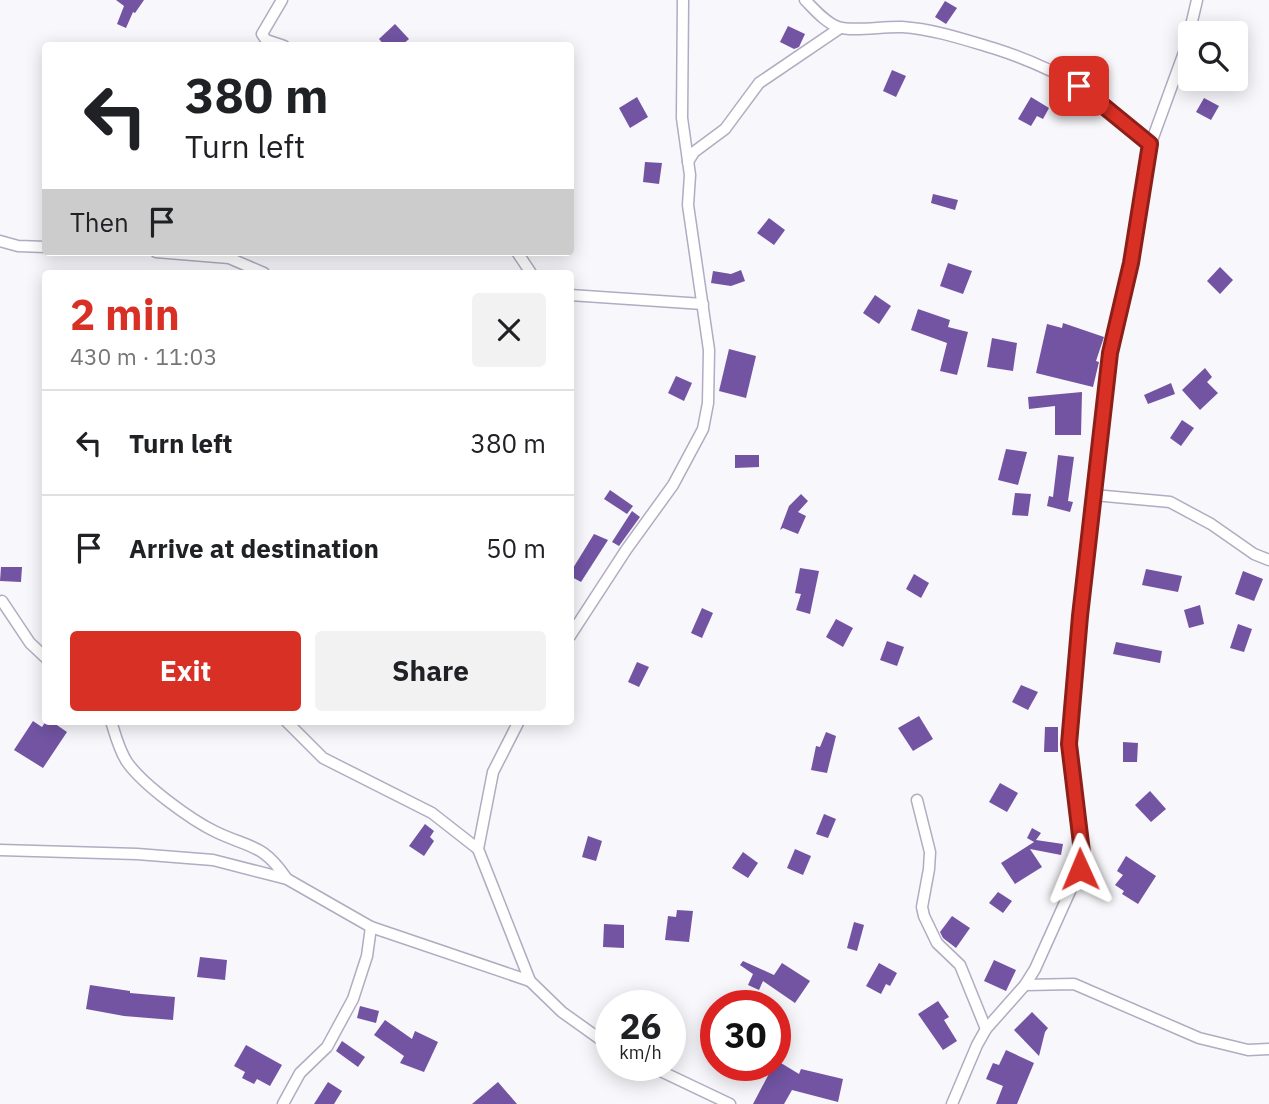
<!DOCTYPE html>
<html lang="en">
<head>
<meta charset="utf-8">
<style>
  :root { --surface:#fff; --page:#f2f2f2; --text:#202124; --muted:#757577; --line:#e0e0e0; --accent:#d93025 }
  body { margin:0; font-family:"IBM Plex Sans",sans-serif; background:var(--page); color:var(--text); height:100vh; display:flex; flex-direction:column; font-size:26px; white-space:nowrap }
  * { box-sizing:border-box; margin:0 }
  p { font-size:23px; color:var(--muted) }
  .icon { flex:none; width:38px; height:38px; fill:none; stroke:currentColor; stroke-width:2; stroke-linecap:round; stroke-linejoin:round }
  .map { position:relative; flex:1; overflow:hidden }
  .side { position:absolute; left:42px; top:270px; width:532px; height:455px; display:flex; flex-direction:column; background:var(--surface); border-radius:7px; box-shadow:0 4px 18px #0003 }
  .side>* { flex:none }
  .banner { position:absolute; left:42px; top:42px; width:532px; height:214px; border-radius:7px; box-shadow:0 4px 18px #0003; background:#fff; color:var(--text); overflow:hidden }
  .tools { position:absolute; left:1178px; top:21px; display:grid; gap:14px }
  .tools a { display:grid; place-items:center; width:70px; height:70px; border-radius:7px; background:var(--surface); box-shadow:0 4px 18px #0003; font-size:35px }
  .speed { position:absolute; left:595px; top:990px; display:flex; gap:14px; font-size:35px; font-weight:700; text-align:center }
  .speed>* { display:grid; place-content:center; width:91px; height:91px; border-radius:50%; background:var(--surface); box-shadow:0 4px 18px #0003; line-height:1 }
  .speed small { font-size:18px; font-weight:400 }
  .speed .limit { border:10px solid #d22; background:#fff; color:#111 }
  .pin { position:absolute; display:grid; place-items:center; width:60px; height:60px; color:#fff; margin:-30px; border-radius:14px; box-shadow:0 4px 10px #0006 }
  .me { position:absolute; width:77px; margin:-38px; rotate:359deg; stroke-linejoin:round; filter:drop-shadow(0 0 5px #0008) }
  .turn { display:flex; align-items:center; gap:24px; height:147px; padding:0 28px; font-size:32px }
  .turn .icon { width:91px; height:91px; stroke-width:2.5 }
  .turn b { display:block; font-size:49px; line-height:60px }
  .then { display:flex; align-items:center; height:66px; padding:0 28px; background:#0003; gap:14px; font-size:26px }
  .round { display:grid; place-items:center; flex:none; width:74px; height:74px; border-radius:7px; background:var(--page) }
  .headline { display:flex; align-items:center; justify-content:space-between; height:119px; padding:0 28px }
  h1 { font-size:42px; font-weight:700; line-height:52px; color:var(--accent) }
  .cta { display:flex; gap:14px; margin-top:auto; padding:14px 28px }
  .cta a { flex:1; height:80px; border-radius:7px; background:var(--accent); color:#fff; font-size:28px; font-weight:700; line-height:80px; text-align:center }
  .cta a+a { background:var(--page); color:var(--text) }
  ul { padding:0; list-style:none }
  li { display:flex; align-items:center; gap:21px; height:105px; padding:0 28px; border-top:2px solid var(--line) }
  li div { flex:1 }
  li b { display:block; font-size:26px }
  li em { font-style:normal }
  .map>svg:first-child { display:block }
  .building { fill:#7254a3 }
  .lines { fill:none; stroke-linecap:round; stroke-linejoin:round }
  .street-casing { stroke:#b2abc1; stroke-width:13 }
  .street { stroke:#fff; stroke-width:10 }
  .route-casing { stroke:#8d1f18; stroke-width:18 }
  .route { stroke:#d93025; stroke-width:12 }
</style>
</head>
<body>
<div class="map">
<svg width="1269" height="1104" viewBox="0 0 1269 1104">
  <rect width="100%" height="100%" fill="#f8f7fb"/>
  <g class="building">
    <path d="M116 0H144L135 13 133 12 126 28 117 24 124 6Z"/>
    <path d="M945 1 957 8 946 24 935 17Z"/>
    <path d="M395 24 409 39 401 46H385L379 39Z"/>
    <path d="M788 26 805 34 799 47 794 49 780 42Z"/>
    <path d="M892 70 906 76 896 97 883 91Z"/>
    <path d="M637 97 648 117 630 128 619 108Z"/>
    <path d="M1031 97 1049 108 1043 119 1037 116 1031 126 1018 119Z"/>
    <path d="M1204 98 1219 106 1211 120 1196 112Z"/>
    <path d="M645 162 662 163 659 184 643 182Z"/>
    <path d="M933 194 958 200 955 210 931 203Z"/>
    <path d="M769 218 785 230 774 245 757 233Z"/>
    <path d="M948 263 972 271 963 294 940 286Z"/>
    <path d="M1220 267 1233 280 1220 294 1207 281Z"/>
    <path d="M741 270 745 281 731 286 711 283 713 271 731 274Z"/>
    <path d="M875 295 891 306 879 324 863 313Z"/>
    <path d="M918 309 950 320 948 327 968 332 957 375 940 371 947 343 911 330Z"/>
    <path d="M1063 323 1104 337 1096 361 1099 362 1093 387 1036 373 1047 324 1062 328Z"/>
    <path d="M992 338 1017 343 1013 371 987 367Z"/>
    <path d="M729 349 756 356 746 398 719 391Z"/>
    <path d="M1205 368 1212 377 1207 382 1218 393 1200 410 1182 390Z"/>
    <path d="M676 376 692 383 684 401 668 393Z"/>
    <path d="M1171 383 1175 394 1148 404 1144 395Z"/>
    <path d="M1082 392 1081 435H1055V406L1029 409 1028 397Z"/>
    <path d="M1182 420 1194 428 1181 446 1170 438Z"/>
    <path d="M1006 449 1027 452 1018 485 998 480Z"/>
    <path d="M735 455H759V467L735 468Z"/>
    <path d="M1058 455 1074 457 1068 501 1073 502 1070 512 1047 506 1049 496 1053 497Z"/>
    <path d="M610 490 633 506 627 514 604 499Z"/>
    <path d="M1015 493 1031 494 1028 516 1012 515Z"/>
    <path d="M801 494 808 501 798 512 806 516 798 534 783 528 780 530 789 506Z"/>
    <path d="M632 511 640 517 619 546 612 542Z"/>
    <path d="M594 534 608 540 581 582 570 576V573Z"/>
    <path d="M1 567H22L21 582 0 581Z"/>
    <path d="M800 568 819 571 810 614 796 610 801 594 795 593Z"/>
    <path d="M1146 569 1182 576 1178 592 1142 585Z"/>
    <path d="M1243 571 1263 579 1254 601 1235 594Z"/>
    <path d="M914 574 929 583 921 598 906 589Z"/>
    <path d="M1200 605 1204 624 1189 628 1184 610Z"/>
    <path d="M702 608 713 613 702 638 691 633Z"/>
    <path d="M836 619 853 628 843 647 826 637Z"/>
    <path d="M1238 624 1252 629 1244 652 1230 648Z"/>
    <path d="M887 641 904 647 897 666 880 660Z"/>
    <path d="M1116 642 1162 651 1160 663 1113 654Z"/>
    <path d="M637 662 649 667 639 687 628 682Z"/>
    <path d="M1021 685 1038 692 1028 710 1012 702Z"/>
    <path d="M919 716 933 739 913 751 898 728Z"/>
    <path d="M33 721 42 727 46 721H51L67 732 43 768 14 750Z"/>
    <path d="M1045 727H1058V752H1044Z"/>
    <path d="M826 732 836 736 827 773 811 770 816 746 820 747Z"/>
    <path d="M1123 742 1138 743 1137 762H1123Z"/>
    <path d="M1000 783 1018 793 1007 812 989 802Z"/>
    <path d="M1150 791 1166 809 1151 822 1135 805Z"/>
    <path d="M824 814 836 819 828 838 816 834Z"/>
    <path d="M425 824 434 831 430 837 434 841 424 856 409 846Z"/>
    <path d="M1032 828 1041 833 1036 840 1063 844 1061 855 1030 849 1042 867 1015 884 1001 863 1034 842 1027 838Z"/>
    <path d="M588 836 602 841 596 861 582 857Z"/>
    <path d="M795 849 811 856 803 875 787 868Z"/>
    <path d="M743 852 758 863 748 878 732 868Z"/>
    <path d="M1126 856 1156 876 1138 904 1122 894 1124 891 1115 885 1123 875 1117 871Z"/>
    <path d="M998 892 1012 901 1003 913 989 903Z"/>
    <path d="M677 910 693 911 689 942 665 940 668 916 676 917Z"/>
    <path d="M952 916 970 928 956 948 943 938 940 932Z"/>
    <path d="M854 922 864 925 857 951 847 948Z"/>
    <path d="M604 924 624 925V948L603 947Z"/>
    <path d="M200 957 227 960 225 980 197 977Z"/>
    <path d="M994 960 1016 970 1006 991 984 981Z"/>
    <path d="M743 961 774 975 782 963 810 981 795 1003 763 981 759 990 748 985 753 974 740 965Z"/>
    <path d="M879 963 897 973 890 986 886 984 881 994 866 986Z"/>
    <path d="M90 985 130 991V993L175 997 173 1020 124 1016 86 1009Z"/>
    <path d="M938 1001 949 1017 944 1020 957 1041 943 1050 918 1014Z"/>
    <path d="M360 1006 379 1011 376 1023 357 1018Z"/>
    <path d="M1032 1012 1048 1028 1045 1032 1039 1056 1014 1030Z"/>
    <path d="M385 1020 412 1039 415 1031 438 1042 424 1072 400 1063 404 1056 374 1035Z"/>
    <path d="M342 1041 365 1057 358 1067 336 1051Z"/>
    <path d="M246 1045 282 1065 270 1086 257 1079 254 1084 242 1078 245 1072 234 1066Z"/>
    <path d="M1006 1050 1034 1063 1017 1104H996L1003 1086 986 1079 993 1063 999 1065Z"/>
    <path d="M776 1060 799 1074 801 1069 843 1079 838 1102 792 1090 784 1104H753L773 1066H775Z"/>
    <path d="M328 1082 342 1091 334 1104H314Z"/>
    <path d="M498 1082 517 1104H472Z"/>
  </g>
  <g class="lines">
    <defs>
      <g id="street">
        <path d="M282 0 262 34 266 40 284 46"/>
        <path d="M805 0C815 10 826 23 838 27 853 32 884 26 902 27 934 29 966 40 996 49 1024 58 1054 71 1079 86 1105 102 1127 124 1151 143L1131 263 1110 353 1080 616 1069 744 1082 852 1080 869 1035 969 1025 985 986 1029 977 1045 952 1104"/>
        <path d="M1151 143 1186 47 1197 0"/>
        <path d="M688 162 694 152 725 129 759 83 840 28"/>
        <path d="M0 241 18 246 46 247"/>
        <path d="M156 252 229 258 264 273"/>
        <path d="M517 252 531 273"/>
        <path d="M570 295 703 304"/>
        <path d="M1094 495 1170 502 1211 524 1254 554 1269 560"/>
        <path d="M2 601 30 643 46 658"/>
        <path d="M570 636 626 550 673 485 703 429 708 403 709 350 688 205 690 175 682 118 683 0"/>
        <path d="M111 721C115 734 119 750 127 762 143 785 191 820 216 832 252 849 262 843 287 879"/>
        <path d="M286 721 323 758 432 813 478 849"/>
        <path d="M519 721 493 772 478 849 530 981"/>
        <path d="M917 800 930 852 929 869 922 907 924 916 937 943 960 965 986 1029"/>
        <path d="M0 850 137 854 213 860 287 879 371 927 530 981 562 1012 611 1047"/>
        <path d="M1025 985 1074 984 1199 1038 1248 1050 1269 1049"/>
        <path d="M650 1066 730 1104"/>
        <path d="M283 1104 300 1073 327 1047 353 999 367 956 371 927"/>
      </g>
    </defs>
    <use href="#street" class="street-casing"/>
    <use href="#street" class="street"/>
  </g>
  <g class="lines">
    <defs>
      <path id="route" d="M1079 86 1150 144 1131 263 1110 353 1080 616 1069 744 1082 852 1080 869"/>
    </defs>
    <use href="#route" class="route-casing"/>
    <use href="#route" class="route"/>
  </g>
</svg>
<div class="tools">
<a><svg class="icon" aria-label="search" viewBox="0 0 24 24"><circle cx="10" cy="10" r="6"/><path d="M15 15l6 6"/></svg></a>
</div>
<div class="speed"><div>26<small>km/h</small></div><div class="limit">30</div></div>
<div class="pin" style="left:1079px;top:86px;background:#d93025"><svg class="icon" aria-label="arrive" viewBox="0 0 24 24"><path d="M6 21V4h12l-3 4 3 4H6"/></svg></div>
<svg class="me" style="left:1080px;top:869px" viewBox="-20 -20 40 40"><path d="M0-17L14 15 0 8-14 15z" fill="#d93025" stroke="#fff" stroke-width="4"/></svg>
<div class="banner">
<div class="turn"><svg class="icon" aria-label="left" viewBox="0 0 24 24"><path d="M17 20v-9H6M10 6l-5 5 5 5"/></svg><div><b>380 m</b>Turn left</div></div>
<div class="then">Then<svg class="icon" aria-label="arrive" viewBox="0 0 24 24"><path d="M6 21V4h12l-3 4 3 4H6"/></svg></div>
</div>
<section class="side">
<div class="headline"><div><h1>2 min</h1><p>430 m · 11:03</p></div><a class="round"><svg class="icon" aria-label="close" viewBox="0 0 24 24"><path d="M6 6l12 12M18 6L6 18"/></svg></a></div>
<ul>
<li><svg class="icon" aria-label="left" viewBox="0 0 24 24"><path d="M17 20v-9H6M10 6l-5 5 5 5"/></svg><div><b>Turn left</b></div><em>380 m</em></li>
<li><svg class="icon" aria-label="arrive" viewBox="0 0 24 24"><path d="M6 21V4h12l-3 4 3 4H6"/></svg><div><b>Arrive at destination</b></div><em>50 m</em></li>
</ul>
<div class="cta"><a>Exit</a><a>Share</a></div>
</section>
</div>
</body>
</html>
